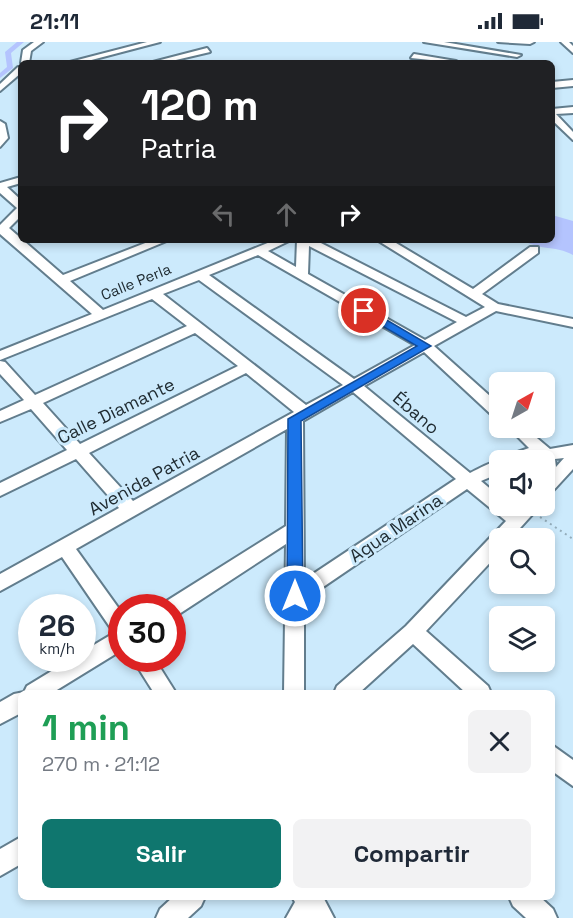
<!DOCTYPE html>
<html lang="es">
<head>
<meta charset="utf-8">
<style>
  :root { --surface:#fff; --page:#f2f2f3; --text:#1f2937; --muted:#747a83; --accent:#0f766e }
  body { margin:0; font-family:"Space Grotesk",sans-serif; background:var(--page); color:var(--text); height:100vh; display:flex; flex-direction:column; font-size:22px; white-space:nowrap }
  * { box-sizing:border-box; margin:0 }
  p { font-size:20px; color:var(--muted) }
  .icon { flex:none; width:33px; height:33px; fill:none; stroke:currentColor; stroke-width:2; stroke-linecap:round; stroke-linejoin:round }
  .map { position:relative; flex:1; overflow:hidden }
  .sheet { position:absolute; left:18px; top:648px; width:537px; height:210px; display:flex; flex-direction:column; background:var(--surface); border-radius:9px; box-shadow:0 3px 9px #0003 }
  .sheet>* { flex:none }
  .guide { position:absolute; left:18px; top:18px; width:537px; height:183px; border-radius:9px; box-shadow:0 3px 9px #0003; background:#202124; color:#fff; overflow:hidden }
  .needle { width:39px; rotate:39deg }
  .fabs { position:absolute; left:489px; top:330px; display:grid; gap:12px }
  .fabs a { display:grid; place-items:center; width:66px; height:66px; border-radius:9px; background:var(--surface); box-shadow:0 3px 9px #0003; font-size:30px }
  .speed { position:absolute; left:18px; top:552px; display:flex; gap:12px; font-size:30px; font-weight:700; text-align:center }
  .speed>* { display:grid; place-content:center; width:78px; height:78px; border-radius:50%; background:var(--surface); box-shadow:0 3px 9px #0003; line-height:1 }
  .speed small { font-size:15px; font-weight:400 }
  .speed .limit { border:9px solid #d22; background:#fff; color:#111 }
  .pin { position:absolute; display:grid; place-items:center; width:51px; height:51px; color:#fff; margin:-26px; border:3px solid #fff; border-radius:50%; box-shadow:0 2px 6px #0007 }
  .me { position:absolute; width:66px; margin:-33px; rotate:0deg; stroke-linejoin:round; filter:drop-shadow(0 0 4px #0008) }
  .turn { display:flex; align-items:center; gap:21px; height:126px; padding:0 24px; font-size:27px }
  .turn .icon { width:78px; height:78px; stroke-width:2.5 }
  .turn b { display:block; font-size:42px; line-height:51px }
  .lanes { display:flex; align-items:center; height:57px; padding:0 24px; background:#0003; justify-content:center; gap:30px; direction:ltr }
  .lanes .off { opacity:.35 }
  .round { display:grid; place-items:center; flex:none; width:63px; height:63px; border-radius:9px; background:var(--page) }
  .overview { display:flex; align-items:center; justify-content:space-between; height:102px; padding:0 24px }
  h1 { font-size:36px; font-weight:700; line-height:45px; color:#1e9e55 }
  .primary-button { display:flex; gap:12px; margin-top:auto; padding:12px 24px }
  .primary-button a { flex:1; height:69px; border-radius:9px; background:var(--accent); color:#fff; font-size:24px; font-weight:700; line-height:69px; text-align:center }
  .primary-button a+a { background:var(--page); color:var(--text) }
  .status { display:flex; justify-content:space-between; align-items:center; height:42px; padding:0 30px; background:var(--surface); direction:ltr }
  .status svg { height:16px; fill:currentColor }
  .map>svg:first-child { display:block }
  .water { fill:#b4c4fe }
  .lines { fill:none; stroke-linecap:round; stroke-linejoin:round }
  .canal { fill:#b4c4fe; fill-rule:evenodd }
  .minor-casing { stroke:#627d8d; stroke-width:4 }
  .path { stroke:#94adbb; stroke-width:2; stroke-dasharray:2 4; stroke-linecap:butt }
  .minor { fill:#fff; fill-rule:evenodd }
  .route { fill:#1a73e8; stroke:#114b97; stroke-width:1.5 }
  .labels { text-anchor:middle; stroke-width:6; stroke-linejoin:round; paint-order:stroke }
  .far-street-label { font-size:15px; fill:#202c32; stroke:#cceafc }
  .street-label { font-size:18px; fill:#202c32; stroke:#cceafc }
</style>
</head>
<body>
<div class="status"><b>21:11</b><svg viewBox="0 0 49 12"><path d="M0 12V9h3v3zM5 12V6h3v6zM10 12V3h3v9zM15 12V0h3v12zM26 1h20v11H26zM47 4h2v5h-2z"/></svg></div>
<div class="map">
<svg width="573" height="876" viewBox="0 0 573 876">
  <rect width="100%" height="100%" fill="#cceafc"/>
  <path class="water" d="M552 173 573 179V213C555 203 540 209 523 198H552Z"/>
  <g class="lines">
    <path class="canal" d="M17 0H24L11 11 13 26 0 36V31L7 25 5 10Z"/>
    <defs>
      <g id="minor">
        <path d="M34 0H43L31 9 29 21H21L23 8Z"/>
        <path d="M147 0H160L80 21H66Z"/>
        <path d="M424 0H444L521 13 517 15Z"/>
        <path d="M498 0H534L530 2Z"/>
        <path d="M561 0H569L573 4V11Z"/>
        <path d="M207 6 210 10 163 21H149Z"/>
        <path d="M414 12 456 19 460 21 411 16Z"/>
        <path d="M18 25H21V31L0 49V42Z"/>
        <path d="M573 38V44L552 46V40Z"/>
        <path d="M573 65V71L556 72 573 90V98L552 78V67Z"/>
        <path d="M0 79 5 82 8 96 0 105Z"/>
        <path d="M21 135V141L7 145 21 158V174L9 186 63 233 153 198H169L70 239 103 268 275 198H291L268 209 296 225 297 198H315L466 275 485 265 377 198H391L473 247 530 205H538V211L482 252 498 262 573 277V285L496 269 434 304 500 363V377L495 376 424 310 364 344 470 431C480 426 490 420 501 418L500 431 481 439 500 455V464H510L516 469 521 464H540L511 496H500V510L426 589 488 644 491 651H466L413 602 359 651H334L337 644 406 584 506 479 467 447 304 558V651H284L286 502 179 572 172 574V566H163L165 560 286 484 287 387 76 507 122 571V608L52 651H21V671L0 682V660L14 652 24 650 27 644 73 616H82V610L114 591 62 515 0 549V532L119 466 76 417 0 454V441L67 408 31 367 0 380V369L24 358 0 332V319L5 320 35 353 187 284 152 257 0 318V309L92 272 0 192V183L17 166 0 151V141ZM309 204 457 280 425 298 308 232ZM258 213 415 303 354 337 209 233ZM199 238 343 343 306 363 163 252ZM195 291 238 324 80 402 43 361ZM246 331 294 370 133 459 89 411ZM353 350 456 437 304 538 303 379Z"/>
        <path d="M509 386H525L550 407 573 403V427L551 451 544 453V418H504L506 414 529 406ZM564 416 556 425 555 417Z"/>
        <path d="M132 616H154L176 651H154Z"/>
        <path d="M552 703 573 718V744L552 729Z"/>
        <path d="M21 795V822L0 834V807Z"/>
        <path d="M173 855H205L201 864 188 876H156L160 867Z"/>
        <path d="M292 855H323L334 876H286L295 860Z"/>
        <path d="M509 855H540L553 867 557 876H526L513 864Z"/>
      </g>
    </defs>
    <use href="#minor" class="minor-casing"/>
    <path class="path" d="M540 475 573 497"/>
    <use href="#minor" class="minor"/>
  </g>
  <path class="route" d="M360 267H368L431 304 301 379 303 554 295 560 287 554 288 377 417 304 360 271Z"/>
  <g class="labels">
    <g class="far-street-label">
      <text transform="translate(136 240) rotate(-22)" y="5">Calle Perla</text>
    </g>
    <g class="street-label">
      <text transform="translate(116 369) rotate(-26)" y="6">Calle Diamante</text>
      <text transform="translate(416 371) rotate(41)" y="6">Ébano</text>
      <text transform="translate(144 439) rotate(-29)" y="6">Avenida Patria</text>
      <text transform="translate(396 486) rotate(-34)" y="6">Agua Marina</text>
    </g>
  </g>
</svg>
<div class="fabs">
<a><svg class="needle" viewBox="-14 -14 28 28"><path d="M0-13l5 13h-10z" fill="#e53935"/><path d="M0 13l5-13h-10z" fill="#747a83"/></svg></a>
<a><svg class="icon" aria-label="sound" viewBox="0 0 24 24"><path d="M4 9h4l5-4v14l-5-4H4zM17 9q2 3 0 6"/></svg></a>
<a><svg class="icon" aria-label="search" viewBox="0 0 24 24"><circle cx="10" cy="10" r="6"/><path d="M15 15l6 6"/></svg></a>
<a><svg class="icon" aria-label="layers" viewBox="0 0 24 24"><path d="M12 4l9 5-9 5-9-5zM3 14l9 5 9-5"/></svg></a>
</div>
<div class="speed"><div>26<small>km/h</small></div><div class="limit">30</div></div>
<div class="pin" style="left:364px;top:269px;background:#d93025"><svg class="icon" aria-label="arrive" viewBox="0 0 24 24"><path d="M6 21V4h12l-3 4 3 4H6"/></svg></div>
<svg class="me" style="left:295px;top:554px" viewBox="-20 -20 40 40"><circle r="17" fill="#1a73e8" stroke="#fff" stroke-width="3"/><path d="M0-11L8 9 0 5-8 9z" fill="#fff"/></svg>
<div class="guide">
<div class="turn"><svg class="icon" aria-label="right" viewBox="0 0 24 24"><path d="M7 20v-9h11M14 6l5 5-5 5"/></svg><div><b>120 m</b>Patria</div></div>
<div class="lanes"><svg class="icon off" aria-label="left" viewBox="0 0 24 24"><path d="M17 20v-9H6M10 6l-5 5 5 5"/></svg><svg class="icon off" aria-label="ahead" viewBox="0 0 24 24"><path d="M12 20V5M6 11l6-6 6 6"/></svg><svg class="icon" aria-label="right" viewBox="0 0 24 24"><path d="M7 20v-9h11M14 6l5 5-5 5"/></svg></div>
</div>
<section class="sheet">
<div class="overview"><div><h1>1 min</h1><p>270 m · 21:12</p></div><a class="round"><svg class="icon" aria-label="close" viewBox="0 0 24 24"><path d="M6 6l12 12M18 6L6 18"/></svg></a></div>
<div class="primary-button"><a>Salir</a><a>Compartir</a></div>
</section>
</div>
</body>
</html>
